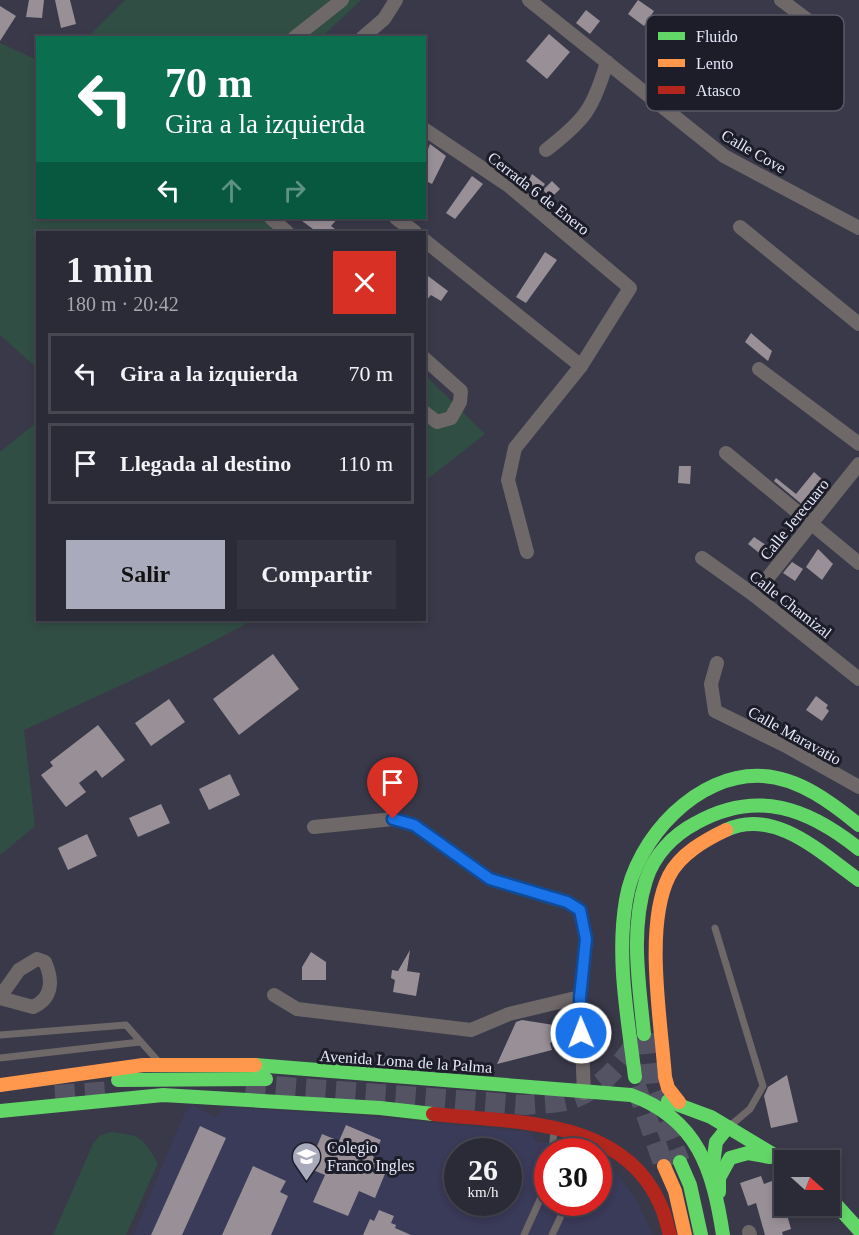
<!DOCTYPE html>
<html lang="es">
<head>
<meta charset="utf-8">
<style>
  :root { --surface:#2b2b37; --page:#33333f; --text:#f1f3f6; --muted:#a6a7ad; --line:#474752; --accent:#a9aabb }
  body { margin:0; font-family:Georgia,serif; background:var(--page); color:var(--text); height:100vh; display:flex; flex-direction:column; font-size:22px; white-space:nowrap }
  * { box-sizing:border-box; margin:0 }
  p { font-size:20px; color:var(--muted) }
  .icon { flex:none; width:33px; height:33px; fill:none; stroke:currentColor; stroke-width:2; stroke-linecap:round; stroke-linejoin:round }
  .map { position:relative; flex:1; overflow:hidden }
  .sheet { position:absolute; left:36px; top:231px; width:390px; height:390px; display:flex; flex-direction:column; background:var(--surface); border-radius:0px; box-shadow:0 3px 9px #0003,0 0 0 2px var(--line) }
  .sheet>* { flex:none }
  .hud { position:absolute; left:36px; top:36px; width:390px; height:183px; border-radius:0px; box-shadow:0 3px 9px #0003,0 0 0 2px var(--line); background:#0b6e4f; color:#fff; overflow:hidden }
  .needle { width:39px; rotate:111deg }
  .controls { position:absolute; left:774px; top:1150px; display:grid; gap:12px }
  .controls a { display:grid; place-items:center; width:66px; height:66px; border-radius:0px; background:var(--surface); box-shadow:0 3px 9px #0003,0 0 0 2px var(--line); font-size:30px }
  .speed { position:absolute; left:444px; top:1138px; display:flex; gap:12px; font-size:30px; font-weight:700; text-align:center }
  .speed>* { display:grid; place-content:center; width:78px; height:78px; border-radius:50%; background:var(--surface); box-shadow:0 3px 9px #0003,0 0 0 2px var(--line); line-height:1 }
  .speed small { font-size:15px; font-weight:400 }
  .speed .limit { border:9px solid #d22; background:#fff; color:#111 }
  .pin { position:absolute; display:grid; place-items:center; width:51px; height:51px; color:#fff; margin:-62px -26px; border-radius:50% 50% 50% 0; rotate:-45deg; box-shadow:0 0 6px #0007 }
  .pin .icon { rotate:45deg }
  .me { position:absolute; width:66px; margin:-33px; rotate:359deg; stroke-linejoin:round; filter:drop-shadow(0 0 4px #0008) }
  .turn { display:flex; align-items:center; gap:21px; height:126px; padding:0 30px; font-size:27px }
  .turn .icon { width:78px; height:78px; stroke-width:2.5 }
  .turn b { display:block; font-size:42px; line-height:51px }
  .lanes { display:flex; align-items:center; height:57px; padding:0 30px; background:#0003; justify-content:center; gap:30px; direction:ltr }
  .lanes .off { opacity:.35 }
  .round { display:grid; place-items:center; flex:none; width:63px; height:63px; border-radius:0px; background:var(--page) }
  .summary { display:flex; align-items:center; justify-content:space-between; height:102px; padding:0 30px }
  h1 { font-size:36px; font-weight:700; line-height:45px }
  .primary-button { display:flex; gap:12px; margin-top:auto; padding:12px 30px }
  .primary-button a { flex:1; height:69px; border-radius:0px; background:var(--accent); color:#111; font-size:24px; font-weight:700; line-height:69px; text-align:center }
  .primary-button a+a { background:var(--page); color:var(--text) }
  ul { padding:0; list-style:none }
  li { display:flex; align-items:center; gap:18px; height:81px; margin:0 12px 9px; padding:0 18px; border:3px solid var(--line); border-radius:0px }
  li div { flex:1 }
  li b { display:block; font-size:22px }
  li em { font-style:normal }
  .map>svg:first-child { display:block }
  .built { fill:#3a3a59; fill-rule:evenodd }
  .green { fill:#314e44 }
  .building { fill:#999097 }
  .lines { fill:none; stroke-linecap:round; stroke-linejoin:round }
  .secondary-tunnel { stroke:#535363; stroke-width:20; stroke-dasharray:20 10; stroke-linecap:butt }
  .lane { stroke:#6f6868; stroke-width:7 }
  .street { stroke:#6f6868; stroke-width:14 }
  .fast { stroke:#63d668; stroke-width:14 }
  .slow { stroke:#ff974d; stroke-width:14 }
  .jam { stroke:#b3261e; stroke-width:14 }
  .route-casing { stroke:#114b97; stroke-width:15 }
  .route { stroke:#1a73e8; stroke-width:10 }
  .labels { text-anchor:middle; stroke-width:6; stroke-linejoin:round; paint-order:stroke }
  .street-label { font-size:16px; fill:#e6e7f9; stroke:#1c1d29 }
  .poi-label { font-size:16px; fill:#e6e7f9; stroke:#1c1d29; text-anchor:start }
  .key { fill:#1c1d29; stroke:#595a67; stroke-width:1.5 }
  .key-label { font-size:16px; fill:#e6e7f9 }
</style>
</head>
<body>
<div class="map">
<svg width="859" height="1235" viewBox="0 0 859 1235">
  <rect width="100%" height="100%" fill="#393949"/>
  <path class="built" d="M192 1105 215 1117 225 1107 365 1116 530 1132 538 1143 559 1141 561 1148 571 1152H548V1203H598L599 1158 610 1165 636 1199 653 1235H133L185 1112ZM458 1152H508V1203H458Z"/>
  <g class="green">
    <path d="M125 0H361L322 37 87 38Z"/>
    <path d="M0 43 37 60 38 218H261L277 232H38L37 368 0 335Z"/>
    <path d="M425 375 485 434 425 481Z"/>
    <path d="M37 422 38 620H253L193 652 24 730 35 826 0 855V452Z"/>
    <path d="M110 1132C141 1135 142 1137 158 1163L126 1235H53L93 1144 99 1136Z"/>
  </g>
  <g class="building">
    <path d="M29 0H44L42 18 26 17Z"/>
    <path d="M55 0H70L76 24 61 28Z"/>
    <path d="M638 0 654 11 644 26 628 14Z"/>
    <path d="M0 6 16 16 0 41Z"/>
    <path d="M586 10 600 21 590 34 576 23Z"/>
    <path d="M549 34 570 52 547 79 526 61Z"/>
    <path d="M430 144 446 156 432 184 424 180V148L428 149Z"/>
    <path d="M532 174 545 184 536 195 525 188Z"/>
    <path d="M472 176 483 184 455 219 446 213Z"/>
    <path d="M552 181 560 189 551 198 543 190Z"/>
    <path d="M298 218H338L331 226 339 232H317Z"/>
    <path d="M545 252 557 260 526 303 516 297Z"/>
    <path d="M424 273 448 291 441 301 431 295 424 303Z"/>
    <path d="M751 333 772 351 768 361 745 342Z"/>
    <path d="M679 466H691L690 484 678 483Z"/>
    <path d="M814 472 824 481 804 506 774 481 776 478 796 494Z"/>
    <path d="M754 537 769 547 763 556 748 544Z"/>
    <path d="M818 549 833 564 822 580 806 567Z"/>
    <path d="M792 562 803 569 795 581 783 573Z"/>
    <path d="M273 654 299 689 239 735 213 699Z"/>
    <path d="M816 696 828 705 826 708 829 711 822 721 806 710Z"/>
    <path d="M169 699 185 722 151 746 135 723Z"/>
    <path d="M98 725 125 760 102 778 96 770 79 783 86 792 66 807 41 775 53 766 50 762Z"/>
    <path d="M230 774 240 795 209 810 199 789Z"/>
    <path d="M161 804 170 823 138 837 129 818Z"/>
    <path d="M87 834 97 856 68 870 58 848Z"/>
    <path d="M410 950 407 971 420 973 416 996 393 992 395 980 391 978 392 970 398 971Z"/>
    <path d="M311 952 326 962V980H302V967Z"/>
    <path d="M522 1020 554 1025 558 1040 550 1043 552 1050 497 1064 516 1022Z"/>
    <path d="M787 1075 798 1122 771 1128 764 1096 768 1087Z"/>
    <path d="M346 1125 381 1140 373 1157 389 1164 375 1198 359 1191 348 1216 313 1202 325 1175 308 1168 322 1134 339 1141Z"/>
    <path d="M200 1126 226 1138 182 1235H151Z"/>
    <path d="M253 1166 286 1181 280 1192 288 1196 271 1235H222Z"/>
    <path d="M761 1176 764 1184 772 1181 780 1206 784 1204 791 1229 782 1232 783 1235H765L756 1203 748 1206 740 1183Z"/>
    <path d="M379 1210 394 1216 391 1223 396 1225 395 1228 411 1235H363L370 1219 374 1221Z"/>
  </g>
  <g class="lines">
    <g class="secondary-tunnel">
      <path d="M644 1034 649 1084 680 1162"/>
      <path d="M246 1084 525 1105C540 1103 558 1104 572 1099 599 1091 625 1061 639 1037"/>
      <path d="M636 1086 664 1166"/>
      <path d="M55 1095 112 1091"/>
    </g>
    <g class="lane">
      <path d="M715 928 763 1086 750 1109 731 1125"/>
      <path d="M0 1035 126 1025 157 1060"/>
      <path d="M0 1058 140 1042"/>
      <path d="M552 1152 554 1130"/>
      <path d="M583 1152 587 1138"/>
      <path d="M524 1235 548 1182"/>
      <path d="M552 1235 567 1203"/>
    </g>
    <g class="street">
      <path d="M529 0 724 156 859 228"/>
      <path d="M781 0 833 39"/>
      <path d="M294 38 342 0"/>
      <path d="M362 38 384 19 396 0"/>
      <path d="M424 129 509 186 630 288 581 366 515 448 508 480 527 552"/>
      <path d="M546 150C585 120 593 109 607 62"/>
      <path d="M271 218 287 232"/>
      <path d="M396 218 415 232"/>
      <path d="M740 227 859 324"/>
      <path d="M424 240 581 366"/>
      <path d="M424 358 461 391 460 402 451 418 437 422 424 412"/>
      <path d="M759 369 859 444"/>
      <path d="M726 453 859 563"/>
      <path d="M702 558 754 595 859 679"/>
      <path d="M754 595 859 464"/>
      <path d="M717 663 711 684 715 711 786 746 859 787"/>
      <path d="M314 827 393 819 414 825 490 879 567 902 580 910 586 939 580 997 584 1093"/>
      <path d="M274 995 297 1009 471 1030 509 1014 580 997"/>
      <path d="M0 997 19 970 37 959 45 962C53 980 53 998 33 1007L0 998"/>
      <path d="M749 1232 750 1235"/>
    </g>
    <g class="fast">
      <path d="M726 830C775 807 822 854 859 880"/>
      <path d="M644 1034C639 983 630 930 646 880 654 855 673 835 696 823 757 789 808 808 859 849"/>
      <path d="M255 1065 631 1095C698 1119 713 1170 723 1235"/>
      <path d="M635 1077C628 1019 616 959 626 900 636 839 697 772 763 776 799 778 832 803 859 825"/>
      <path d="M118 1080 266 1079"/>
      <path d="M668 1101 711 1117 784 1161"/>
      <path d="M0 1111 163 1095 380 1108 433 1114"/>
      <path d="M680 1162 690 1185 701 1235"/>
      <path d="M712 1172 716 1142 728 1127"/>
      <path d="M719 1192V1178L730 1158 748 1153 770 1157"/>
      <path d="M830 1198 859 1230"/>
    </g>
    <g class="slow">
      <path d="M0 1085 143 1065H255"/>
      <path d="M679 1102 668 1088 665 1077C661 1021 644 926 669 876 680 854 705 840 726 830"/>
      <path d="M664 1166 675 1191 685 1235"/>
    </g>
    <path class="jam" d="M433 1114C513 1123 622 1117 660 1204 665 1214 667 1225 670 1235"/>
  </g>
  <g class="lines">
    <defs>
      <path id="route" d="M393 819 414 825 490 879 567 902 580 910 586 939 580 997 581 1033"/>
    </defs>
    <use href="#route" class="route-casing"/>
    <use href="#route" class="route"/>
  </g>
  <defs>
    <symbol id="school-pin" viewBox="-11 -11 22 30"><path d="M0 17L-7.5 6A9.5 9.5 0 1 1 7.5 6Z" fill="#a9aabb" stroke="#1c1d29"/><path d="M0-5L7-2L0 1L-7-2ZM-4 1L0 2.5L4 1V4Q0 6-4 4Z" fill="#fff"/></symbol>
  </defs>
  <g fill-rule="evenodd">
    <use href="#school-pin" x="290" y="1140" width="33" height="45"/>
  </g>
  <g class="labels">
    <g class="street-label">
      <text transform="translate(754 151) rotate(30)" y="6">Calle Cove</text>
      <text transform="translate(539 193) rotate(38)" y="6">Cerrada 6 de Enero</text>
      <text transform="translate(794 519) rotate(-51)" y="6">Calle Jerecuaro</text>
      <text transform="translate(791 604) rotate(38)" y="6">Calle Chamizal</text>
      <text transform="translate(795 735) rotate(29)" y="6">Calle Maravatio</text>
      <text transform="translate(406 1061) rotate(4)" y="6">Avenida Loma de la Palma</text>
    </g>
    <g class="poi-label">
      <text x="327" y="1153">Colegio<tspan x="327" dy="18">Franco Ingles</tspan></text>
    </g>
  </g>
  <rect x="646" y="15" width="198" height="96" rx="9" class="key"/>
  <rect x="658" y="32" width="27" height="8" fill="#63d668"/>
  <rect x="658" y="59" width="27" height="8" fill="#ff974d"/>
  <rect x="658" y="86" width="27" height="8" fill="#b3261e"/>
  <g class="key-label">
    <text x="696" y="42">Fluido</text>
    <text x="696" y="69">Lento</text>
    <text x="696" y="96">Atasco</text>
  </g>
</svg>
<div class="controls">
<a><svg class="needle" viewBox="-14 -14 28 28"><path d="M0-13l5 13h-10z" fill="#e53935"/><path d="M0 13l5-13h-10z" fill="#a6a7ad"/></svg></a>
</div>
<div class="speed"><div>26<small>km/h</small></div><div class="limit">30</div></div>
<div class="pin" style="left:393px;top:819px;background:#d93025"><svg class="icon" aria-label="arrive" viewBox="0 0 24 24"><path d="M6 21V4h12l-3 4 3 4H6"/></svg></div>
<svg class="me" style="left:581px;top:1033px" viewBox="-20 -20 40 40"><circle r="17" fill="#1a73e8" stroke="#fff" stroke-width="3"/><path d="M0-11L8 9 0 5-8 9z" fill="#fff"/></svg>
<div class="hud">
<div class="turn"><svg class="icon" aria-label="left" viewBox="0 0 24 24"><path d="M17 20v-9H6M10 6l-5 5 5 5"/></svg><div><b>70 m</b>Gira a la izquierda</div></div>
<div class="lanes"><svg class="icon" aria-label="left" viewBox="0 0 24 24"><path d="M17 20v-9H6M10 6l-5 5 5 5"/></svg><svg class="icon off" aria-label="ahead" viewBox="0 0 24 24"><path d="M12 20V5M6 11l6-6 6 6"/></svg><svg class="icon off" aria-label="right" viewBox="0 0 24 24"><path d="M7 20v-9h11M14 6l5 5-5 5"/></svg></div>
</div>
<section class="sheet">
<div class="summary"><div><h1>1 min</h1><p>180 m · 20:42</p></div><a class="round" style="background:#d93025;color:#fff"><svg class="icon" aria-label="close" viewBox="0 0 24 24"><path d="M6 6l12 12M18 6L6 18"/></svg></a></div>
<ul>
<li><svg class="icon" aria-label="left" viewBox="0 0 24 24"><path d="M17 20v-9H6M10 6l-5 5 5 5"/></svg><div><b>Gira a la izquierda</b></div><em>70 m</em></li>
<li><svg class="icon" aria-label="arrive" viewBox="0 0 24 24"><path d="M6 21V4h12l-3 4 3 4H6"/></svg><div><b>Llegada al destino</b></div><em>110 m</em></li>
</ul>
<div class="primary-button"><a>Salir</a><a>Compartir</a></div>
</section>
</div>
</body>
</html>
